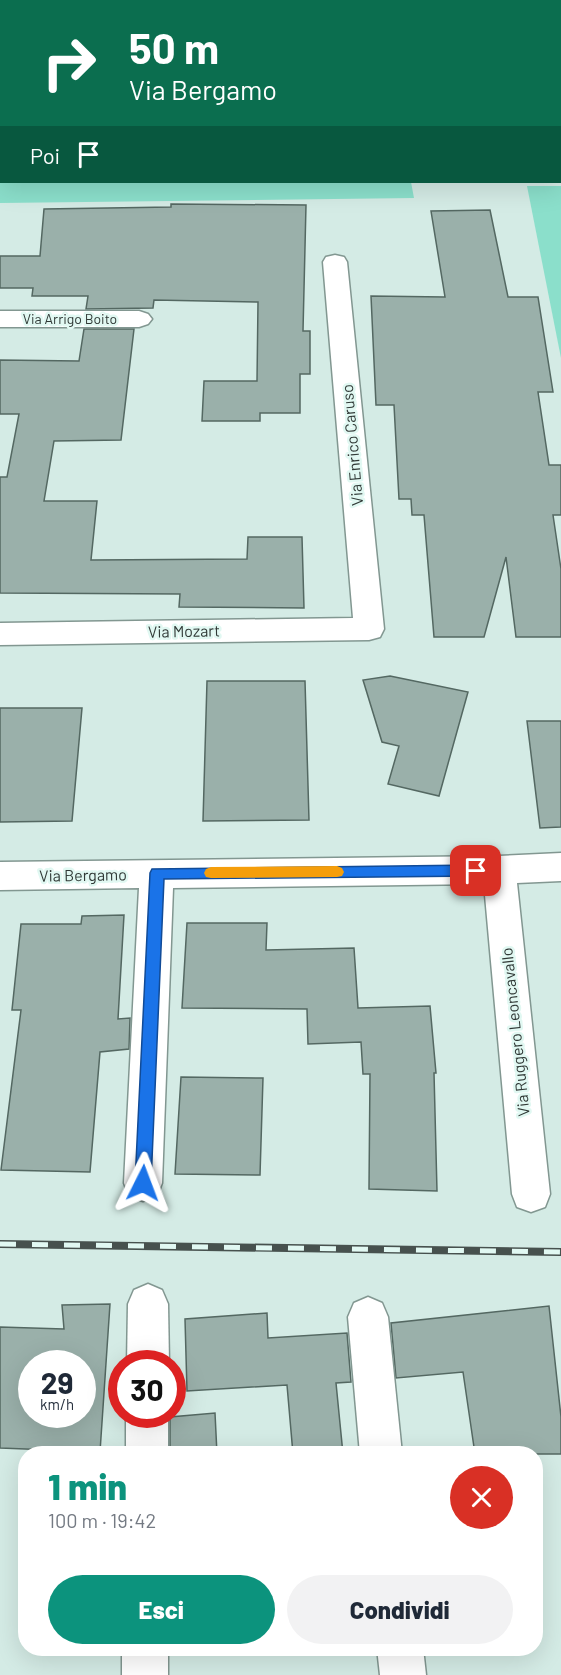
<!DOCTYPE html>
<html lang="it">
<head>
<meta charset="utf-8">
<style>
  :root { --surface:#fff; --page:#f2f2f3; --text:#1f2937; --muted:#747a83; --accent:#0c937d }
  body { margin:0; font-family:Barlow,sans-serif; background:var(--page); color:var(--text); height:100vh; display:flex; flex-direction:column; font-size:22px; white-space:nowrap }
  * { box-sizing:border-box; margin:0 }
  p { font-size:20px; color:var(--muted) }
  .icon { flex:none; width:33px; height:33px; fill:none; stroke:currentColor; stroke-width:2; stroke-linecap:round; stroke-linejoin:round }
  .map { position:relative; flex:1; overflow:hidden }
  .sheet { position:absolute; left:18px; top:1446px; width:525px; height:210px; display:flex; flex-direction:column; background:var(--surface); border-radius:24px; box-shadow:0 6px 24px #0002 }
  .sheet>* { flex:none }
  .banner { position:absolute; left:0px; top:0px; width:561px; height:183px; box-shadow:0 6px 24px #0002; background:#0b6e4f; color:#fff; overflow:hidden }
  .speed { position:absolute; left:18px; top:1350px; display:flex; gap:12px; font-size:30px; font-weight:700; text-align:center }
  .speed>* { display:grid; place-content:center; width:78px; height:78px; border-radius:50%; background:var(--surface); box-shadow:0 6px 24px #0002; line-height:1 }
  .speed small { font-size:15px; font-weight:400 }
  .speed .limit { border:9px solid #d22; background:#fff; color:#111 }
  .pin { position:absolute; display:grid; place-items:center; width:51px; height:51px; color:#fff; margin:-26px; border-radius:12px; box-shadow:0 3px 9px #0006 }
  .me { position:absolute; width:66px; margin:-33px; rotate:3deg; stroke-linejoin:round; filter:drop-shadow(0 0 4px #0008) }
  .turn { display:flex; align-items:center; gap:21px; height:126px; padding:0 30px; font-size:27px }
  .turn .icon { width:78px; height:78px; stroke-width:2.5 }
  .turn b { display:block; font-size:42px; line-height:51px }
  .then { display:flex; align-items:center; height:57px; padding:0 30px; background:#0003; gap:12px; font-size:22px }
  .round { display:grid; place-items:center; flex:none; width:63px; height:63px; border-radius:32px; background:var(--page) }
  .overview { display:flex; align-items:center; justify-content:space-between; height:102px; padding:0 30px }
  h1 { font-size:36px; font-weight:800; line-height:45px; color:var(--accent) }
  .button { display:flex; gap:12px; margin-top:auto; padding:12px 30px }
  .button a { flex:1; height:69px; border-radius:36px; background:var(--accent); color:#fff; font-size:24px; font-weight:800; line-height:69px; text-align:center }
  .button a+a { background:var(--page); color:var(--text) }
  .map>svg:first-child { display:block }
  .green { fill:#8bdfcb }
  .building { fill:#9ab0aa; stroke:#546862; stroke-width:1.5; fill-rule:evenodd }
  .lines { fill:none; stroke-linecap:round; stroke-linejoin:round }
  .street-casing { stroke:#829791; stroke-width:3 }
  .street { fill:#fff; fill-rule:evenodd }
  .rail-casing { stroke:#47514e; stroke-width:8 }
  .rail { stroke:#e1f8f2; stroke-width:5; stroke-dasharray:16; stroke-linecap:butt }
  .route { fill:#1a73e8; stroke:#114b97; stroke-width:1.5 }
  .slow { fill:#f59e0b }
  .labels { text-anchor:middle; stroke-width:5; stroke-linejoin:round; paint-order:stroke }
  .far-street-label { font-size:14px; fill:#303936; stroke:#e1f8f2 }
  .street-label { font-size:16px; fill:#303936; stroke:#e1f8f2 }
</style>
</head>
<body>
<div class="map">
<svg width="561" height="1675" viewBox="0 0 561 1675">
  <rect width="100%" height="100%" fill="#d4ebe5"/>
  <g class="green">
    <path d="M0 93 2 182H411L414 198 0 203Z"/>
    <path d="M527 186H561V358Z"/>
  </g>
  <g class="building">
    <path d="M171 204 306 205 303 331H310V374H300V413H260V421H202L204 381H257L258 302 154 300 153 308 86 309 88 296H32L33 288H0V256H40L44 209 171 207Z"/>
    <path d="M490 210 508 297H538L553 392H538L549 465H561V515H553L561 569V637H516L506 557 484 637H434L424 515H412L411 499H399L394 405H376L371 296 445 297 431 211Z"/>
    <path d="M84 329H134L121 440 54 441 44 501H97L91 560 247 559 248 537H302L304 608 179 607 180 594 0 593V477H7L19 414H0V360L79 361Z"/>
    <path d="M390 676 468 692 439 796 388 784 399 746 382 742 363 680Z"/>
    <path d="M207 681H305L309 820 203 821Z"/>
    <path d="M0 708H82L72 821 0 822Z"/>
    <path d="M527 721H561V827L540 828Z"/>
    <path d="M124 915 118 1019 130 1018 129 1049 100 1052 90 1172 1 1170 21 1010H12L21 924H81L82 916Z"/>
    <path d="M187 923H267L266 950 354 948 358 1008 430 1006 436 1073H434L437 1191 369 1189 370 1074H363L361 1042 308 1044 307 1009 182 1008Z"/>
    <path d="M181 1077 263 1078 260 1175 175 1174Z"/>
    <path d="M110 1304 100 1452 0 1448V1327L64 1329 62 1305ZM32 1364H82V1414H32Z"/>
    <path d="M549 1306 561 1417V1454H475L463 1372 396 1378 391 1323Z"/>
    <path d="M267 1313 268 1338 347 1333 351 1382 336 1383 343 1454H293L287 1385 187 1391 185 1319Z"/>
    <path d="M215 1413 217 1454H170V1417Z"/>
  </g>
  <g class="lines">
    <defs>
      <g id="street">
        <rect x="560" y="71" width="1" height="12"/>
        <rect x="0" y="75" width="2" height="12"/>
        <path d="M335 255 344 257 347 262 384 629 380 637 369 640 0 645V623L353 618 323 262 326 257Z"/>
        <path d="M0 311H139L148 314 152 319 148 324 139 327H0Z"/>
        <path d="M561 853V881L517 883 550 1194 545 1207 531 1212 517 1207 512 1194 484 884 173 888 162 1183 157 1196 143 1201 129 1196 124 1183 139 888 0 890V862L499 856Z"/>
        <path d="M148 1284 162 1290 168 1304 169 1364H127L128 1304 134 1290Z"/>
        <path d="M368 1297 382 1303 388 1317 402 1454H360L348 1317 354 1303Z"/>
        <rect x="126" y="1414" width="42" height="40"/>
        <rect x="122" y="1648" width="46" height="27"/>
        <path d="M377 1648H423L426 1675H380Z"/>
      </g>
    </defs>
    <use href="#street" class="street-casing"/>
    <use href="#street" class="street"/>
    <defs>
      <path id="rail" d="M0 1244 561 1252"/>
    </defs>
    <use href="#rail" class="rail-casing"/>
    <use href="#rail" class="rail"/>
  </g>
  <path class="route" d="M476 865 481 867 483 871 481 875 476 876 164 879 151 1183 149 1188 143 1190 137 1188 135 1183 150 873 152 869Z"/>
  <path class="slow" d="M337 866 342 868 344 872 342 876 337 877 211 878 206 877 204 873 206 869 211 867Z"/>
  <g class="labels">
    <g class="far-street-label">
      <text x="70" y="324">Via Arrigo Boito</text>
    </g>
    <g class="street-label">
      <text transform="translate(352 445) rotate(-95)" y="6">Via Enrico Caruso</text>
      <text transform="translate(184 631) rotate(-1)" y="6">Via Mozart</text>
      <text transform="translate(83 875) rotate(-1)" y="6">Via Bergamo</text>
      <text transform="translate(515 1032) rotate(-96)" y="6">Via Ruggero Leoncavallo</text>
    </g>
  </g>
</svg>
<div class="speed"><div>29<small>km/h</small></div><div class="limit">30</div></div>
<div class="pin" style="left:476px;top:871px;background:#d93025"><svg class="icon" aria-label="arrive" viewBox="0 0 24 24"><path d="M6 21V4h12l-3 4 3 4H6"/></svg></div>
<svg class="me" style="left:143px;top:1183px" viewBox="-20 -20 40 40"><path d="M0-17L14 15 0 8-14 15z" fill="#1a73e8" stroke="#fff" stroke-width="4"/></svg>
<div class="banner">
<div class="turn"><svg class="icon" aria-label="right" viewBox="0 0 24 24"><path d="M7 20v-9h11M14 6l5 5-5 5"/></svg><div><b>50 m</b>Via Bergamo</div></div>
<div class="then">Poi<svg class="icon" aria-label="arrive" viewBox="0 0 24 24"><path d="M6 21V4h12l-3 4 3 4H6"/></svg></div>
</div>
<section class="sheet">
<div class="overview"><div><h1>1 min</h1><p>100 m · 19:42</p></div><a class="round" style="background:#d93025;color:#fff"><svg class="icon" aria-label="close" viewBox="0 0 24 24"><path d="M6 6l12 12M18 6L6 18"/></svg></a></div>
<div class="button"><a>Esci</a><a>Condividi</a></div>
</section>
</div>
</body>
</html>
